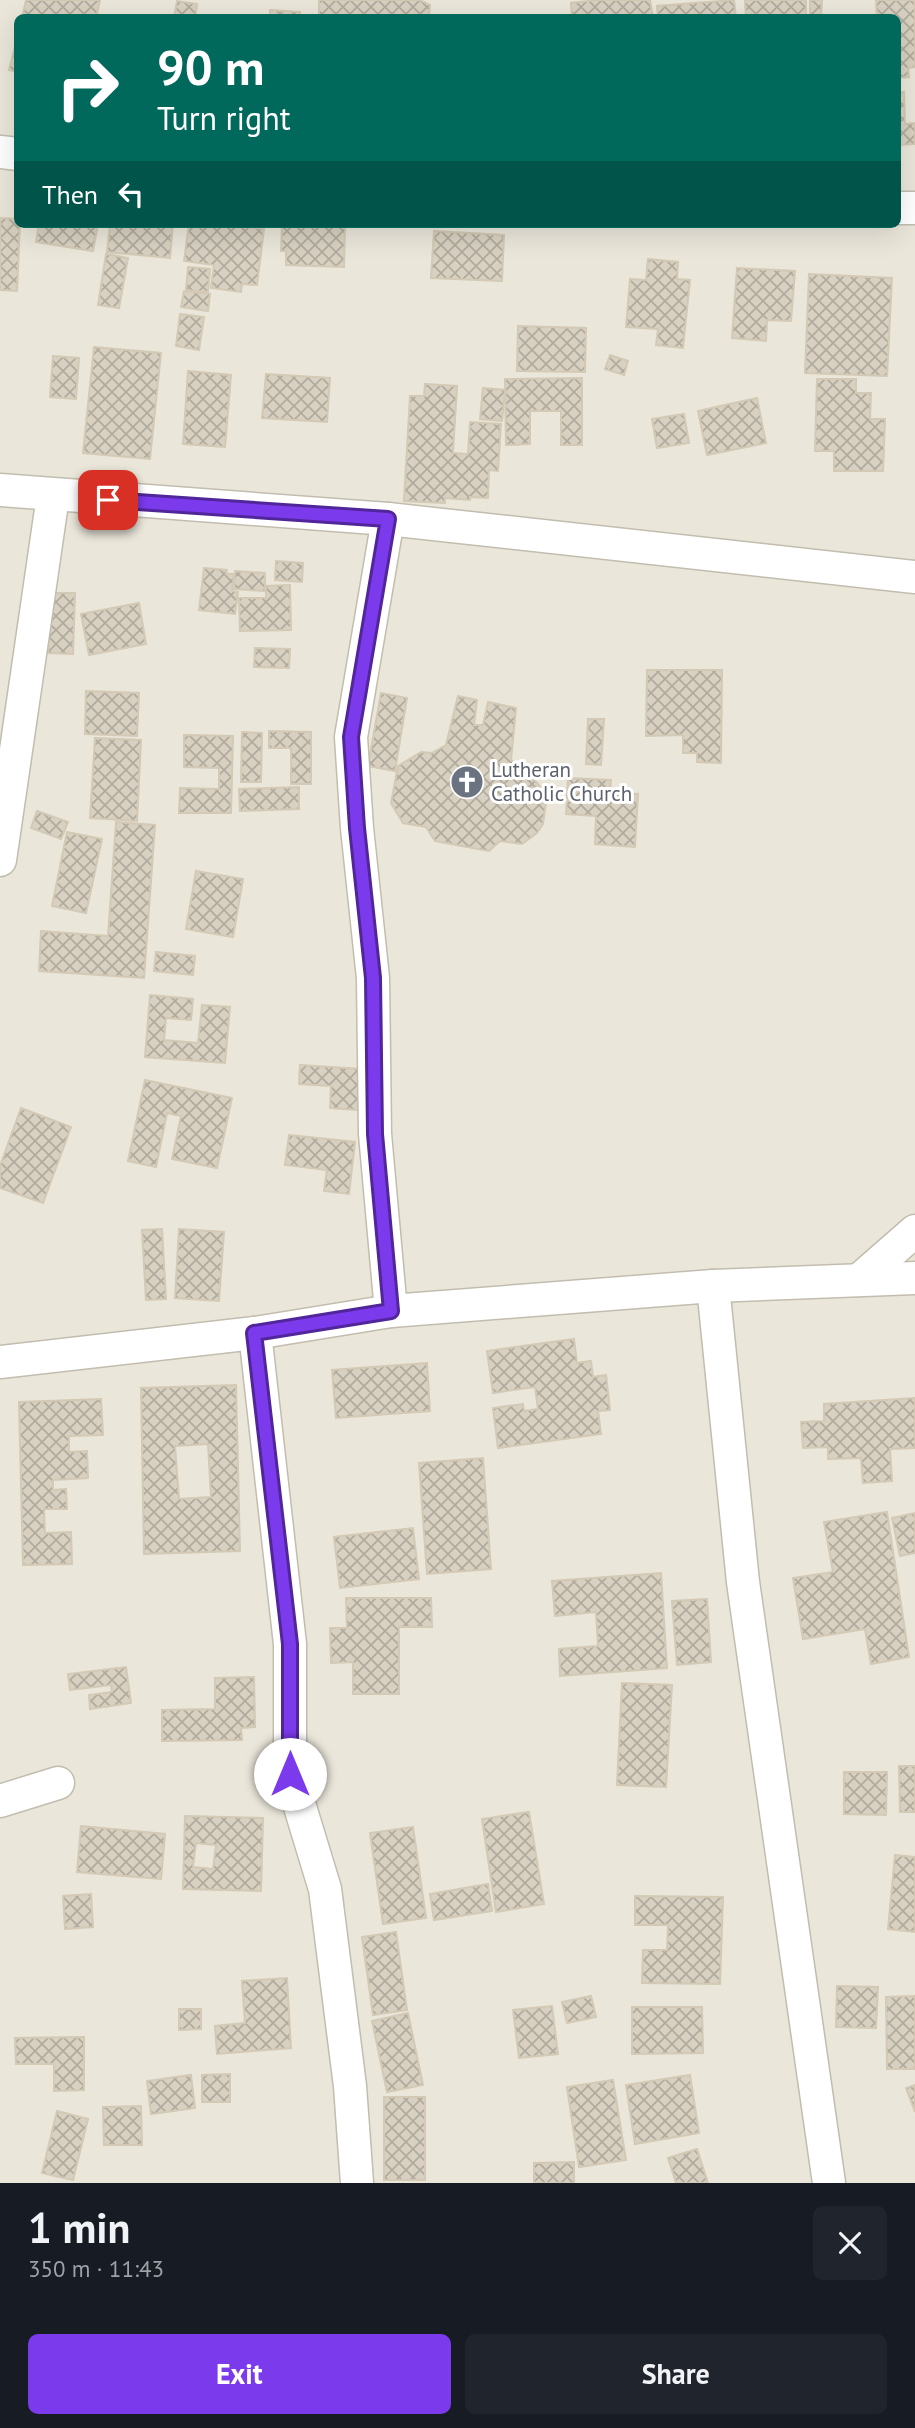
<!DOCTYPE html>
<html lang="en">
<head>
<meta charset="utf-8">
<style>
  :root { --surface:#171b24; --page:#20242c; --text:#f1f3f6; --muted:#9ea1a6; --accent:#7c3aed }
  body { margin:0; font-family:"PT Sans",sans-serif; background:var(--page); color:var(--text); height:100vh; display:flex; flex-direction:column; font-size:26px; white-space:nowrap }
  * { box-sizing:border-box; margin:0 }
  p { font-size:23px; color:var(--muted) }
  .icon { flex:none; width:38px; height:38px; fill:none; stroke:currentColor; stroke-width:2; stroke-linecap:round; stroke-linejoin:round }
  .map { position:relative; height:2183px; overflow:hidden }
  .side { display:flex; flex-direction:column; background:var(--surface); flex:1 }
  .side>* { flex:none }
  .guide { position:absolute; left:14px; top:14px; width:887px; height:214px; border-radius:10px; box-shadow:0 7px 28px #0002; background:#00695c; color:#fff; overflow:hidden }
  .pin { position:absolute; display:grid; place-items:center; width:60px; height:60px; color:#fff; margin:-30px; border-radius:14px; box-shadow:0 4px 10px #0006 }
  .me { position:absolute; width:77px; margin:-38px; rotate:0deg; stroke-linejoin:round; filter:drop-shadow(0 0 5px #0008) }
  .turn { display:flex; align-items:center; gap:24px; height:147px; padding:0 28px; font-size:32px }
  .turn .icon { width:91px; height:91px; stroke-width:2.5 }
  .turn b { display:block; font-size:49px; line-height:60px }
  .then { display:flex; align-items:center; height:66px; padding:0 28px; background:#0003; gap:14px; font-size:26px }
  .round { display:grid; place-items:center; flex:none; width:74px; height:74px; border-radius:10px; background:var(--page) }
  .headline { display:flex; align-items:center; justify-content:space-between; height:119px; padding:0 28px }
  h1 { font-size:42px; font-weight:700; line-height:52px }
  .button { display:flex; gap:14px; margin-top:auto; padding:14px 28px }
  .button a { flex:1; height:80px; border-radius:10px; background:var(--accent); color:#fff; font-size:28px; font-weight:700; line-height:80px; text-align:center }
  .button a+a { background:var(--page); color:var(--text) }
  .map>svg:first-child { display:block }
  .residential { fill:#eae6da; fill-rule:evenodd }
  .building { fill:url(#building-cross-hatch); stroke:#d3c9b4; stroke-width:2; fill-rule:evenodd }
  .lines { fill:none; stroke-linecap:round; stroke-linejoin:round }
  .minor-casing { stroke:#c2bdae; stroke-width:35 }
  .minor { stroke:#fff; stroke-width:32 }
  .route-casing { stroke:#51269a; stroke-width:18 }
  .route { stroke:#7c3aed; stroke-width:12 }
  .labels { text-anchor:middle; stroke-width:6; stroke-linejoin:round; paint-order:stroke }
  .worship-label { font-size:21px; fill:#5b616d; stroke:#fff; text-anchor:start }
</style>
</head>
<body>
<div class="map">
<svg width="915" height="2183" viewBox="0 0 915 2183">
  <defs>
    <pattern id="building-cross-hatch" width="8" height="8" patternUnits="userSpaceOnUse" patternTransform="scale(1.75)"><rect width="8" height="8" fill="#d8d1c1"/><path d="M0 0l8 8M0 8l8-8" fill="none" stroke="#b1ab9e"/></pattern>
  </defs>
  <rect width="100%" height="100%" fill="#f6f4ec"/>
  <path class="residential" d="M0 0H915V2183H0ZM18 18H898V224H18Z"/>
  <g class="building">
    <path d="M26 0H100L96 18H22Z"/>
    <path d="M319 0H420L430 5 429 18H319Z"/>
    <path d="M597 0H650L653 18H572L571 3Z"/>
    <path d="M734 0 736 18H658L657 6Z"/>
    <path d="M745 0H806V18H746Z"/>
    <path d="M810 0H822L821 16H810Z"/>
    <path d="M876 0H915V67L908 68 909 77 898 78V18H877Z"/>
    <path d="M177 1 197 4 195 18H174Z"/>
    <path d="M270 10 300 12V18H270Z"/>
    <path d="M18 35V72L9 70Z"/>
    <path d="M898 92H904L905 124 915 123V144L898 145Z"/>
    <path d="M0 218 18 219V224H20L17 291 0 290Z"/>
    <path d="M39 224H98L93 251 36 242Z"/>
    <path d="M110 224H173L170 258 107 252Z"/>
    <path d="M189 224H224L264 229 257 285 242 284 241 292 211 288 214 265 184 261Z"/>
    <path d="M282 226 345 227 344 267 286 265V251H281Z"/>
    <path d="M434 231 504 235 502 281 431 278Z"/>
    <path d="M106 254 128 258 119 308 98 305Z"/>
    <path d="M648 259 678 262 677 279 690 280 683 348 656 345 658 329 626 327 630 279 646 280Z"/>
    <path d="M188 267 210 269 208 292 186 290Z"/>
    <path d="M737 268 795 271 791 321 767 320 766 341 732 338Z"/>
    <path d="M809 274 892 278 887 376 805 373Z"/>
    <path d="M184 291 210 294 208 311 181 307Z"/>
    <path d="M180 314 204 317 199 350 176 346Z"/>
    <path d="M518 326 586 328 585 372 517 371Z"/>
    <path d="M94 347 161 353 150 459 83 453Z"/>
    <path d="M610 355 628 361 624 375 605 369Z"/>
    <path d="M53 356 79 358 76 399 50 397Z"/>
    <path d="M188 371 231 375 225 447 183 444Z"/>
    <path d="M266 374 330 378 327 422 262 418Z"/>
    <path d="M582 378V445H561V411H530V444L506 445 505 379Z"/>
    <path d="M817 379H856V393H871L870 419H885L883 471H834V451H815Z"/>
    <path d="M425 384 457 386 453 453 468 454 470 422 501 424 498 471 489 470 488 498 470 497V500L445 498V503L404 501 410 396H424Z"/>
    <path d="M483 388 505 390 502 421 480 419Z"/>
    <path d="M757 398 766 443 707 455 698 411Z"/>
    <path d="M684 414 689 443 657 448 652 419Z"/>
    <path d="M276 561 303 563 302 582 275 580Z"/>
    <path d="M204 568 227 570 226 574H234L232 591 238 592 235 614 199 610Z"/>
    <path d="M235 571 265 573V591L234 589Z"/>
    <path d="M290 585 291 630 240 631 239 598H266V586Z"/>
    <path d="M51 593H75L73 654 48 653Z"/>
    <path d="M139 603 146 644 89 655 81 614Z"/>
    <path d="M255 648 290 649 289 668 254 667Z"/>
    <path d="M647 670H722L721 763 697 762V753H683V735L646 736Z"/>
    <path d="M86 691 139 693 137 736 85 734Z"/>
    <path d="M381 693 407 698 395 771 368 766Z"/>
    <path d="M458 696 477 700 474 725H483L488 702 516 708 511 760 533 778 547 795 543 824 537 833 522 844 500 841 489 851 435 841 426 827 403 823 391 803 398 766 421 752 432 753 446 745Z"/>
    <path d="M588 719H604L601 765 586 764Z"/>
    <path d="M269 731 311 732V784H291V748H269Z"/>
    <path d="M242 732 262 733 261 782H241Z"/>
    <path d="M184 735 233 736 231 813H179L180 788 219 789V768L184 767Z"/>
    <path d="M95 738 141 740 137 821 90 818Z"/>
    <path d="M568 778 611 780 610 792 638 794 635 847 595 844 596 816 566 814Z"/>
    <path d="M299 787V809L240 811 239 789Z"/>
    <path d="M37 811 68 822 61 839 31 828Z"/>
    <path d="M116 822 155 825 144 978 39 971 41 931 108 936Z"/>
    <path d="M67 832 102 839 86 913 52 906Z"/>
    <path d="M196 871 243 879 233 937 186 929Z"/>
    <path d="M156 952 195 956 193 975 154 971Z"/>
    <path d="M150 995 193 999 191 1020 166 1018 164 1040 198 1043 202 1005 230 1007 225 1063 145 1057Z"/>
    <path d="M300 1065 360 1069 358 1110 330 1108 331 1086 299 1084Z"/>
    <path d="M145 1080 232 1098 217 1168 172 1159 181 1116 167 1113 156 1167 128 1161Z"/>
    <path d="M21 1108 71 1127 43 1203 0 1188V1166Z"/>
    <path d="M289 1135 355 1142 349 1194 324 1191 327 1170 285 1165Z"/>
    <path d="M162 1229 166 1299 146 1300 142 1230Z"/>
    <path d="M179 1229 224 1232 219 1301 175 1298Z"/>
    <path d="M574 1339 577 1363 591 1361 593 1377 606 1375 610 1410 598 1411 601 1434 498 1448 493 1408 523 1404 524 1411 538 1409 535 1387 493 1393 487 1351Z"/>
    <path d="M427 1363 430 1411 336 1418 332 1370Z"/>
    <path d="M236 1385 240 1551 144 1554 141 1388ZM208 1444 211 1497 179 1499 175 1446Z"/>
    <path d="M915 1398V1448L890 1449 892 1481 863 1483 861 1458 828 1459V1447L803 1448 801 1422 824 1421V1404Z"/>
    <path d="M101 1399 103 1435 69 1436V1452L87 1451 88 1478 53 1480V1490L66 1489 67 1509H44L45 1533 71 1532 72 1564 23 1565 19 1402Z"/>
    <path d="M483 1458 491 1569 427 1574 419 1463Z"/>
    <path d="M887 1512 909 1657 871 1664 865 1629 803 1639 793 1578 833 1572 824 1522Z"/>
    <path d="M915 1513V1553L900 1556 892 1518Z"/>
    <path d="M413 1528 419 1579 340 1588 334 1537Z"/>
    <path d="M661 1573 667 1668 560 1676 559 1649 598 1646 596 1612 555 1616 552 1581Z"/>
    <path d="M346 1598H431L432 1627H399V1694H353V1662L331 1663 330 1628H347Z"/>
    <path d="M707 1599 711 1662 677 1665 672 1601Z"/>
    <path d="M126 1667 131 1703 90 1709 89 1695 112 1692 111 1685 70 1690 68 1674Z"/>
    <path d="M254 1677 255 1727 241 1728 242 1740 162 1741V1710L215 1709V1678Z"/>
    <path d="M622 1683 672 1685 666 1787 617 1785Z"/>
    <path d="M899 1766H915V1812H900Z"/>
    <path d="M844 1772H887L886 1815 844 1814Z"/>
    <path d="M529 1812 544 1904 496 1912 482 1819Z"/>
    <path d="M185 1816 263 1818 261 1891 183 1889ZM196 1843 216 1845 213 1869 193 1867Z"/>
    <path d="M81 1826 165 1834 161 1879 77 1872Z"/>
    <path d="M413 1827 426 1918 383 1924 370 1833Z"/>
    <path d="M895 1855 915 1857V1932L888 1929Z"/>
    <path d="M488 1884 492 1911 434 1920 430 1894Z"/>
    <path d="M91 1894 93 1927 65 1929 63 1896Z"/>
    <path d="M635 1896 723 1897 720 1984 642 1983 643 1950H667L668 1925H635Z"/>
    <path d="M396 1932 407 2010 373 2015 362 1937Z"/>
    <path d="M287 1978 291 2048 217 2054 215 2026 245 2023 242 1981Z"/>
    <path d="M837 1986 878 1987 876 2028 836 2027Z"/>
    <path d="M591 1996 596 2017 567 2023 562 2002Z"/>
    <path d="M915 1996V2069H887L886 1997Z"/>
    <path d="M552 2006 558 2054 519 2058 513 2010Z"/>
    <path d="M632 2007H702L703 2053 632 2054Z"/>
    <path d="M179 2009H201V2029L179 2030Z"/>
    <path d="M408 2013 423 2085 387 2092 372 2021Z"/>
    <path d="M84 2037V2090L54 2091V2064H16L15 2038Z"/>
    <path d="M230 2074V2102H202V2075Z"/>
    <path d="M191 2075 195 2108 151 2114 147 2081Z"/>
    <path d="M690 2075 699 2133 635 2144 626 2085Z"/>
    <path d="M613 2080 626 2160 579 2167 567 2087Z"/>
    <path d="M915 2085V2112L906 2088Z"/>
    <rect x="384" y="2097" width="41" height="83"/>
    <path d="M141 2106 142 2145H104L103 2107Z"/>
    <path d="M57 2111 88 2119 73 2180 42 2173Z"/>
    <path d="M697 2149 708 2183H676L668 2158Z"/>
    <path d="M574 2162V2183H534V2163Z"/>
  </g>
  <g class="lines">
    <defs>
      <g id="minor">
        <path d="M0 152 18 154"/>
        <path d="M898 208H915"/>
        <path d="M0 490 388 519 915 577"/>
        <path d="M388 519 351 737 357 828 373 978 375 1134 391 1311"/>
        <path d="M0 860 53 496"/>
        <path d="M859 1280 915 1231"/>
        <path d="M713 1286 743 1582 829 2183"/>
        <path d="M255 1333 290 1644V1774L325 1889 350 2086 357 2183"/>
        <path d="M0 1362 255 1333 391 1311 713 1286 915 1278"/>
        <path d="M0 1801 58 1783"/>
      </g>
    </defs>
    <use href="#minor" class="minor-casing"/>
    <use href="#minor" class="minor"/>
  </g>
  <g class="lines">
    <defs>
      <path id="route" d="M108 500 388 519 351 737 357 828 373 978 375 1134 391 1311 254 1333 290 1644V1774"/>
    </defs>
    <use href="#route" class="route-casing"/>
    <use href="#route" class="route"/>
  </g>
  <defs>
    <symbol id="church-disc" viewBox="-11 -11 22 22"><circle r="9.5" fill="#6b7280" stroke="#fff"/><path d="M-1.2-6h2.4v3.5h3.3v2.4h-3.3V6h-2.4V-.1h-3.3v-2.4h3.3Z" fill="#fff"/></symbol>
  </defs>
  <g fill-rule="evenodd">
    <use href="#church-disc" x="448" y="763" width="38" height="38"/>
  </g>
  <g class="labels">
    <g class="worship-label">
      <text x="491" y="777">Lutheran<tspan x="491" dy="24">Catholic Church</tspan></text>
    </g>
  </g>
</svg>
<div class="pin" style="left:108px;top:500px;background:#d93025"><svg class="icon" aria-label="arrive" viewBox="0 0 24 24"><path d="M6 21V4h12l-3 4 3 4H6"/></svg></div>
<svg class="me" style="left:290px;top:1774px" viewBox="-20 -20 40 40"><circle r="19" fill="#fff"/><path d="M0-13L10 11 0 6-10 11z" fill="#7c3aed"/></svg>
<div class="guide">
<div class="turn"><svg class="icon" aria-label="right" viewBox="0 0 24 24"><path d="M7 20v-9h11M14 6l5 5-5 5"/></svg><div><b>90 m</b>Turn right</div></div>
<div class="then">Then<svg class="icon" aria-label="left" viewBox="0 0 24 24"><path d="M17 20v-9H6M10 6l-5 5 5 5"/></svg></div>
</div>
</div>
<section class="side">
<div class="headline"><div><h1>1 min</h1><p>350 m · 11:43</p></div><a class="round"><svg class="icon" aria-label="close" viewBox="0 0 24 24"><path d="M6 6l12 12M18 6L6 18"/></svg></a></div>
<div class="button"><a>Exit</a><a>Share</a></div>
</section>
</body>
</html>
